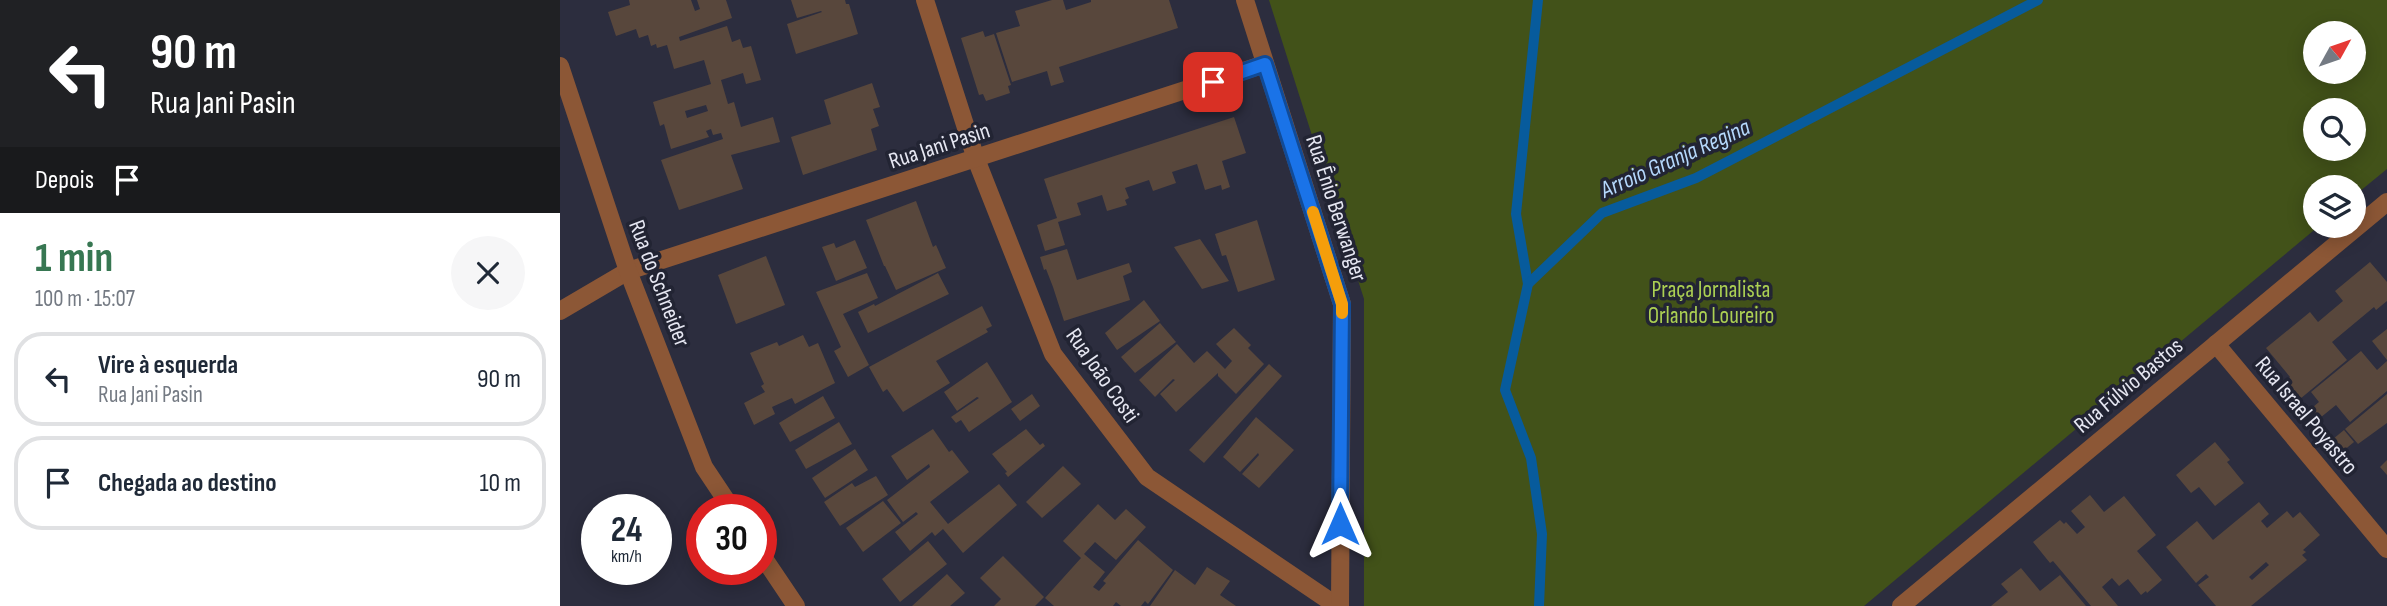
<!DOCTYPE html>
<html lang="pt">
<head>
<meta charset="utf-8">
<style>
  :root { --surface:#fff; --page:#f6f6f7; --text:#1f2937; --muted:#747a83; --line:#e0e1e3; --accent:#377752 }
  body { margin:0; font-family:"Sofia Sans Condensed",sans-serif; background:var(--page); color:var(--text); height:100vh; display:flex; flex-direction:column; font-size:26px; white-space:nowrap }
  * { box-sizing:border-box; margin:0 }
  p { font-size:23px; color:var(--muted) }
  .icon { flex:none; width:38px; height:38px; fill:none; stroke:currentColor; stroke-width:2; stroke-linecap:round; stroke-linejoin:round }
  .map { position:relative; flex:1; overflow:hidden }
  .details { display:flex; flex-direction:column; background:var(--surface); width:560px }
  .details>* { flex:none }
  .guide { background:#202124; color:#fff; overflow:hidden }
  .needle { width:46px; rotate:50deg }
  .fabs { position:absolute; left:1743px; top:21px; display:grid; gap:14px }
  .fabs a { display:grid; place-items:center; width:63px; height:63px; border-radius:50%; background:var(--surface); box-shadow:0 4px 18px #0003; font-size:35px }
  .speed { position:absolute; left:21px; top:494px; display:flex; gap:14px; font-size:35px; font-weight:700; text-align:center }
  .speed>* { display:grid; place-content:center; width:91px; height:91px; border-radius:50%; background:var(--surface); box-shadow:0 4px 18px #0003; line-height:1 }
  .speed small { font-size:18px; font-weight:400 }
  .speed .limit { border:10px solid #d22; background:#fff; color:#111 }
  .pin { position:absolute; display:grid; place-items:center; width:60px; height:60px; color:#fff; margin:-30px; border-radius:14px; box-shadow:0 4px 10px #0006 }
  .me { position:absolute; width:77px; margin:-38px; rotate:0deg; stroke-linejoin:round; filter:drop-shadow(0 0 5px #0008) }
  .turn { display:flex; align-items:center; gap:24px; height:147px; padding:0 35px; font-size:32px }
  .turn .icon { width:91px; height:91px; stroke-width:2.5 }
  .turn b { display:block; font-size:49px; line-height:60px }
  .then { display:flex; align-items:center; height:66px; padding:0 35px; background:#0003; gap:14px; font-size:26px }
  .round { display:grid; place-items:center; flex:none; width:74px; height:74px; border-radius:37px; background:var(--page) }
  .headline { display:flex; align-items:center; justify-content:space-between; height:119px; padding:0 35px }
  h1 { font-size:42px; font-weight:700; line-height:52px; color:var(--accent) }
  ul { padding:0; list-style:none }
  li { display:flex; align-items:center; gap:21px; height:94px; margin:0 14px 10px; padding:0 21px; border:4px solid var(--line); border-radius:28px }
  li div { flex:1 }
  li b { display:block; font-size:26px }
  li em { font-style:normal }
  main { display:flex; flex:1; min-height:0 }
  .map>svg:first-child { display:block }
  .green { fill:#425219; fill-rule:evenodd }
  .lines { fill:none; stroke-linecap:round; stroke-linejoin:round }
  .stream { stroke:#075b9c; stroke-width:10 }
  .building { fill:#58473c; fill-rule:evenodd }
  .minor { stroke:#8c5736; stroke-width:18 }
  .tertiary { stroke:#8c5736; stroke-width:18 }
  .route-casing { stroke:#114b97; stroke-width:18 }
  .route { stroke:#1a73e8; stroke-width:12 }
  .slow { stroke:#f59e0b; stroke-width:12 }
  .labels { text-anchor:middle; stroke-width:7; stroke-linejoin:round; paint-order:stroke }
  .street-label { font-size:23px; fill:#e6e7f2; stroke:#222433 }
  .park-label { font-size:23px; fill:#acd053; stroke:#222433 }
  .water-label { font-size:24px; font-style:italic; fill:#b5d8fc; stroke:#222433 }
</style>
</head>
<body>
<main>
<section class="details">
<div class="guide">
<div class="turn"><svg class="icon" aria-label="left" viewBox="0 0 24 24"><path d="M17 20v-9H6M10 6l-5 5 5 5"/></svg><div><b>90 m</b>Rua Jani Pasin</div></div>
<div class="then">Depois<svg class="icon" aria-label="arrive" viewBox="0 0 24 24"><path d="M6 21V4h12l-3 4 3 4H6"/></svg></div>
</div>
<div class="headline"><div><h1>1 min</h1><p>100 m · 15:07</p></div><a class="round"><svg class="icon" aria-label="close" viewBox="0 0 24 24"><path d="M6 6l12 12M18 6L6 18"/></svg></a></div>
<ul>
<li><svg class="icon" aria-label="left" viewBox="0 0 24 24"><path d="M17 20v-9H6M10 6l-5 5 5 5"/></svg><div><b>Vire à esquerda</b><p>Rua Jani Pasin</p></div><em>90 m</em></li>
<li><svg class="icon" aria-label="arrive" viewBox="0 0 24 24"><path d="M6 21V4h12l-3 4 3 4H6"/></svg><div><b>Chegada ao destino</b></div><em>10 m</em></li>
</ul>
</section>
<div class="map">
<svg width="1827" height="606" viewBox="0 0 1827 606">
  <rect width="100%" height="100%" fill="#2c2d3e"/>
  <path class="green" d="M709 0H1827V169L1794 196V187H1755V226H1759L1304 606H804V299ZM1755 33H1794V72H1755ZM1755 110H1794V149H1755Z"/>
  <g class="lines">
    <g class="stream">
      <path d="M968 284 956 214 978 0"/>
      <path d="M979 606 982 534 971 458 945 390 968 284 1042 213 1136 178 1478 0"/>
    </g>
  </g>
  <g class="building">
    <path d="M69 0H131L135 11 140 9 137 0H166L172 18 119 37 120 41 167 26 172 42 180 39 183 48 191 46 201 80 186 84 183 73 161 80 168 104 174 102 181 127 213 117 220 142 171 155 183 189 119 210 101 160 163 139 161 133 153 135 151 129 146 131 149 137 111 149 104 124 100 126 93 102 151 84 144 60 114 69 107 45 97 48 96 44 91 46 88 35 79 38 76 29 56 36 48 12 70 5ZM146 105 148 111 127 118 125 111Z"/>
    <path d="M231 0H285L286 4H289L298 34 236 54 227 24 262 12 261 11 237 18Z"/>
    <path d="M492 0H503L506 10 531 2V0H609L618 28 499 67 504 82 491 86 487 71 452 82 436 33 460 26 455 11Z"/>
    <path d="M423 31 425 37 434 34 451 85 448 86 450 93 426 101 423 94 419 95 401 38Z"/>
    <path d="M312 83 320 107 313 109 319 126 311 129 317 150 243 175 231 137 271 124 264 100Z"/>
    <path d="M674 117 686 153 662 161 670 187 662 190 661 185 645 190 637 164 612 172 616 183 593 191 589 180 565 188 569 198 565 200 567 205 547 211 542 195 517 203 521 215 498 222 505 245 485 251 477 225 497 218 484 179Z"/>
    <path d="M356 201 373 247 376 245 386 268 336 290 325 266H324L306 220Z"/>
    <path d="M697 220 715 280 678 292 666 255 662 256 655 234Z"/>
    <path d="M640 239 669 281 642 289 614 247Z"/>
    <path d="M295 240 307 268 276 281 262 247 274 243 276 248Z"/>
    <path d="M507 249 517 280 569 263 572 272 563 276 570 300 504 321 493 287 486 269 484 270 480 257Z"/>
    <path d="M206 256 225 305 176 324 158 275Z"/>
    <path d="M1810 262 1827 282V301L1816 310 1814 307 1772 342 1787 360 1740 399 1725 382 1730 377 1706 348 1750 312 1758 322 1783 301 1775 291Z"/>
    <path d="M307 273 318 298 283 314 309 365 288 377 274 351 281 347 256 292Z"/>
    <path d="M378 273 389 294 308 333 298 312 314 304 315 306Z"/>
    <path d="M584 300 600 321 557 350 545 333Z"/>
    <path d="M422 306 432 326 426 329 428 332 376 361 390 383 343 412 327 389 323 392 309 367Z"/>
    <path d="M600 323 616 342 575 373 561 357Z"/>
    <path d="M674 328 691 345 688 348 704 364 676 394 658 376V373L616 412 600 394 615 380 613 379 595 397 579 380 617 344 634 363 647 351 665 369 672 361 656 344Z"/>
    <path d="M1827 329V360L1812 341Z"/>
    <path d="M243 335 249 347 258 343 275 383 235 404 232 398 212 407 215 414 194 425 184 403 205 392 201 386 204 384 190 353 217 342 219 346Z"/>
    <path d="M1801 351 1817 370 1827 361V391L1790 422 1776 405 1755 422 1747 412 1759 402 1751 392Z"/>
    <path d="M427 362 452 402 409 432 401 420 396 423 391 417 419 398 417 397 397 411 384 392Z"/>
    <path d="M709 364 722 376 644 463 629 450Z"/>
    <path d="M472 394 480 406 460 421 451 409Z"/>
    <path d="M1827 394V423L1798 444 1785 429Z"/>
    <path d="M263 396 275 418 230 442 219 423Z"/>
    <path d="M696 417 734 450 699 488 682 474 699 455 698 453 680 472 663 457Z"/>
    <path d="M279 422 292 444 246 469 235 450Z"/>
    <path d="M373 429 389 452 392 450 409 472 370 502 388 524 439 484 457 505 403 553 383 529 375 536 372 532 350 551 335 532 358 514 356 512 343 522 327 500 370 467 369 464 347 480 331 456Z"/>
    <path d="M466 429 480 445 483 443 485 446 448 477 445 473 447 472 432 454Z"/>
    <path d="M1784 430 1794 442 1777 456 1767 444Z"/>
    <path d="M1655 442 1670 460 1667 462 1684 483 1655 506 1639 487 1631 493 1616 475Z"/>
    <path d="M295 449 308 470 265 498 252 478Z"/>
    <path d="M1827 460V475L1820 467Z"/>
    <path d="M503 466 521 484 482 518 466 502Z"/>
    <path d="M316 476 328 495 280 526 264 502 292 483 295 487Z"/>
    <path d="M1530 495 1544 512 1564 496 1596 535 1577 551 1602 580 1587 593 1586 591 1581 595 1568 579 1559 586 1552 578 1542 587 1558 606H1531L1493 561 1490 563 1473 542 1500 520 1504 524 1506 522 1517 534 1525 527 1511 511Z"/>
    <path d="M323 501 341 523 303 552 286 528Z"/>
    <path d="M1699 502 1709 514 1701 521 1707 528 1727 511 1733 518 1740 512 1760 535 1743 550 1746 552 1742 555 1747 560 1691 606H1656L1638 585 1649 577 1646 574 1636 583 1606 547 1637 521 1653 540ZM1706 562 1709 565 1692 580 1689 577Z"/>
    <path d="M538 504 555 520 566 509 586 527 556 560 535 542 524 554 545 572 533 587 539 591 546 583 543 581 578 540 613 570 588 604 585 601 581 606H561L556 602 553 606H494L485 598 521 558 503 541Z"/>
    <path d="M368 541 387 564 340 602 322 579Z"/>
    <path d="M443 556 484 597 475 606H434L441 599 420 578Z"/>
    <path d="M647 567 670 581 660 595 676 606H590L615 570 635 585Z"/>
    <path d="M1461 568 1480 591 1500 575 1526 606H1431L1448 592 1441 584Z"/>
    <path d="M387 574 405 593 390 606H352Z"/>
  </g>
  <g class="lines">
    <g class="minor">
      <path d="M365 0 416 159 493 354 587 477 777 606"/>
      <path d="M685 0 782 304 780 606"/>
      <path d="M0 311 68 271 705 64"/>
      <path d="M1656 344 1827 549"/>
      <path d="M1341 606 1827 202"/>
    </g>
    <g class="tertiary">
      <path d="M0 66 68 271 144 467 172 509"/>
      <path d="M201 554 236 606"/>
    </g>
  </g>
  <g class="lines">
    <defs>
      <path id="route" d="M653 82 705 64 782 304 780 524"/>
    </defs>
    <use href="#route" class="route-casing"/>
    <use href="#route" class="route"/>
    <path class="slow" d="M753 212 782 304V313"/>
  </g>
  <g class="labels">
    <g class="street-label">
      <text transform="translate(379 145) rotate(-18)" y="8">Rua Jani Pasin</text>
      <text transform="translate(777 208) rotate(72)" y="8">Rua Ênio Berwanger</text>
      <text transform="translate(100 283) rotate(69)" y="8">Rua do Schneider</text>
      <text transform="translate(543 375) rotate(55)" y="8">Rua João Costi</text>
      <text transform="translate(1568 385) rotate(-40)" y="8">Rua Fúlvio Bastos</text>
      <text transform="translate(1747 415) rotate(50)" y="8">Rua Israel Poyastro</text>
    </g>
    <g class="park-label">
      <text x="1151" y="297">Praça Jornalista<tspan x="1151" dy="26">Orlando Loureiro</tspan></text>
    </g>
    <g class="water-label">
      <text transform="translate(1115 158) rotate(-24)" y="8">Arroio Granja Regina</text>
    </g>
  </g>
</svg>
<div class="fabs">
<a><svg class="needle" viewBox="-14 -14 28 28"><path d="M0-13l5 13h-10z" fill="#e53935"/><path d="M0 13l5-13h-10z" fill="#747a83"/></svg></a>
<a><svg class="icon" aria-label="search" viewBox="0 0 24 24"><circle cx="10" cy="10" r="6"/><path d="M15 15l6 6"/></svg></a>
<a><svg class="icon" aria-label="layers" viewBox="0 0 24 24"><path d="M12 4l9 5-9 5-9-5zM3 14l9 5 9-5"/></svg></a>
</div>
<div class="speed"><div>24<small>km/h</small></div><div class="limit">30</div></div>
<div class="pin" style="left:653px;top:82px;background:#d93025"><svg class="icon" aria-label="arrive" viewBox="0 0 24 24"><path d="M6 21V4h12l-3 4 3 4H6"/></svg></div>
<svg class="me" style="left:780px;top:524px" viewBox="-20 -20 40 40"><path d="M0-17L14 15 0 8-14 15z" fill="#1a73e8" stroke="#fff" stroke-width="4"/></svg>
</div>
</main>
</body>
</html>
